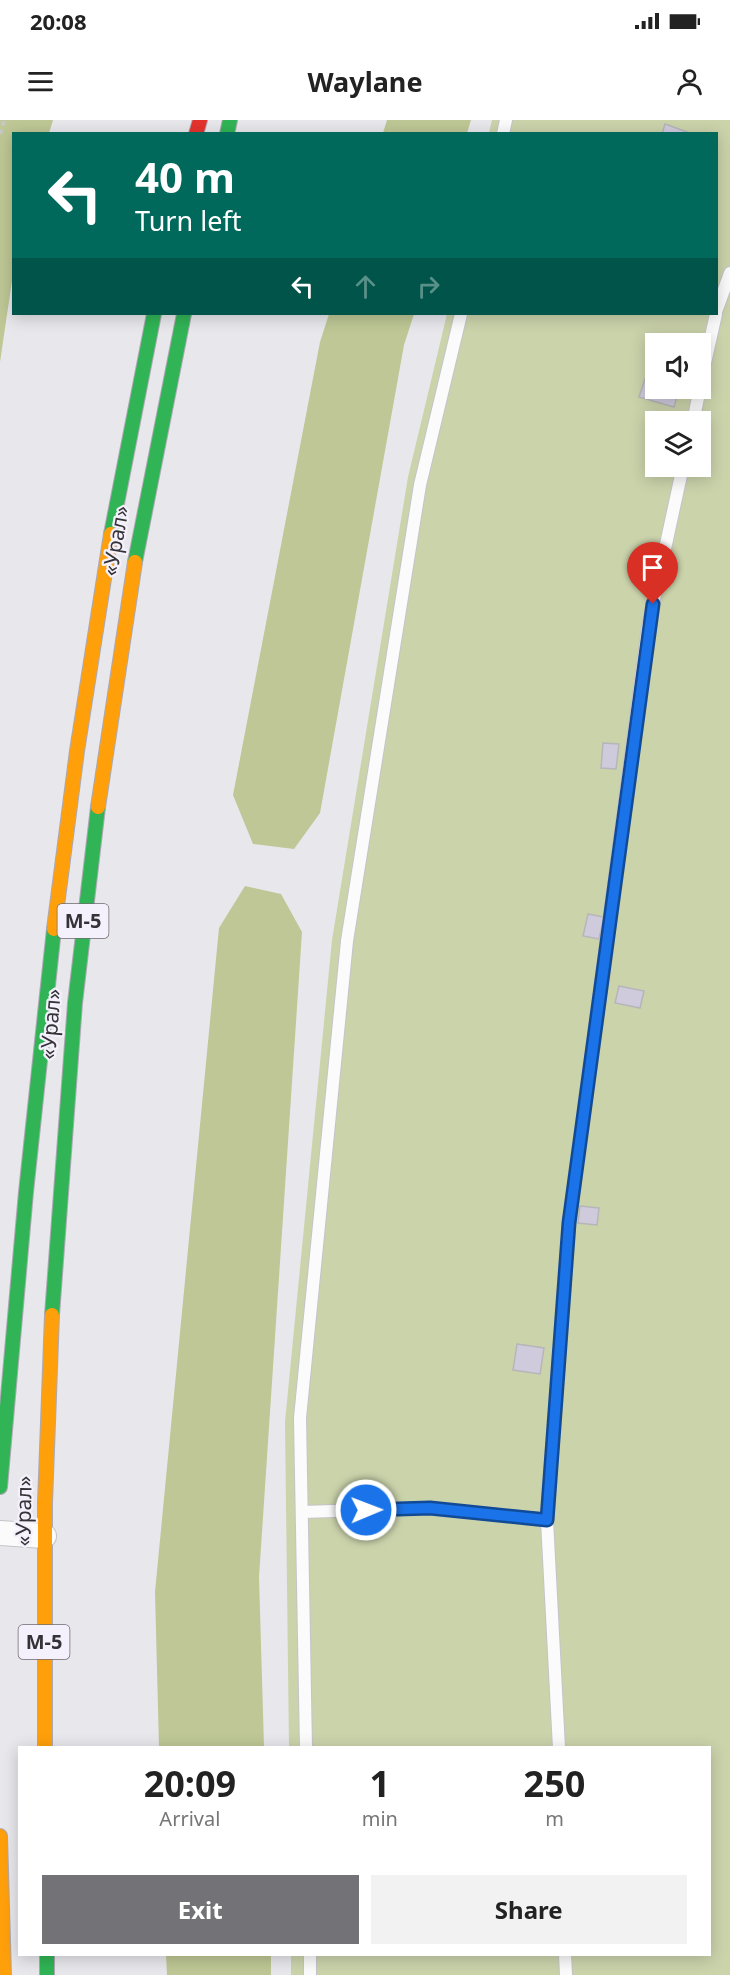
<!DOCTYPE html>
<html lang="en">
<head>
<meta charset="utf-8">
<style>
  :root { --surface:#fff; --page:#f2f2f2; --text:#222; --muted:#767676; --accent:#737276 }
  body { margin:0; font-family:"Noto Sans",sans-serif; background:var(--page); color:var(--text); height:100vh; display:flex; flex-direction:column; font-size:22px; white-space:nowrap }
  * { box-sizing:border-box; margin:0 }
  p { font-size:20px; color:var(--muted) }
  .icon { flex:none; width:33px; height:33px; fill:none; stroke:currentColor; stroke-width:2; stroke-linecap:round; stroke-linejoin:round }
  .map { position:relative; flex:1; overflow:hidden }
  .side { position:absolute; left:18px; top:1626px; width:693px; height:210px; display:flex; flex-direction:column; background:var(--surface); border-radius:0px; box-shadow:0 3px 15px #0003 }
  .side>* { flex:none }
  .guide { position:absolute; left:12px; top:12px; width:706px; height:183px; border-radius:0px; box-shadow:0 3px 15px #0003; background:#00695c; color:#fff; overflow:hidden }
  .fabs { position:absolute; left:645px; top:213px; display:grid; gap:12px }
  .fabs a { display:grid; place-items:center; width:66px; height:66px; border-radius:0px; background:var(--surface); box-shadow:0 3px 15px #0003; font-size:30px }
  .pin { position:absolute; display:grid; place-items:center; width:51px; height:51px; color:#fff; margin:-62px -26px; border-radius:50% 50% 50% 0; rotate:-45deg; box-shadow:0 0 6px #0007 }
  .pin .icon { rotate:45deg }
  .me { position:absolute; width:66px; margin:-33px; rotate:89deg; stroke-linejoin:round; filter:drop-shadow(0 0 4px #0008) }
  .turn { display:flex; align-items:center; gap:21px; height:126px; padding:0 24px; font-size:27px }
  .turn .icon { width:78px; height:78px; stroke-width:2.5 }
  .turn b { display:block; font-size:42px; line-height:51px }
  .lanes { display:flex; align-items:center; height:57px; padding:0 24px; background:#0003; justify-content:center; gap:30px; direction:ltr }
  .lanes .off { opacity:.35 }
  .eta { display:flex; justify-content:space-evenly; align-items:center; height:102px; text-align:center }
  .eta b { font-size:36px; font-weight:700; line-height:42px }
  .button { display:flex; gap:12px; margin-top:auto; padding:12px 24px }
  .button a { flex:1; height:69px; border-radius:0px; background:var(--accent); color:#fff; font-size:24px; font-weight:700; line-height:69px; text-align:center }
  .button a+a { background:var(--page); color:var(--text) }
  .status { display:flex; justify-content:space-between; align-items:center; height:42px; padding:0 30px; background:var(--surface); direction:ltr }
  .status svg { height:16px; fill:currentColor }
  header { display:flex; justify-content:space-between; align-items:center; height:78px; padding:0 24px; background:var(--surface); font-size:27px; font-weight:700 }
  .map>svg:first-child { display:block }
  .green { fill:#cbd3ab; fill-rule:evenodd }
  .forest { fill:#bec795 }
  .building { fill:#d0cadd; stroke:#b6b6b9; stroke-width:1.5 }
  .lines { fill:none; stroke-linecap:round; stroke-linejoin:round }
  .lane-casing { stroke:#c5c4c8; stroke-width:14 }
  .street-casing { stroke:#c5c4c8; stroke-width:26 }
  .fast-casing { stroke:#ada8b4; stroke-width:16 }
  .slow-casing { stroke:#ada8b4; stroke-width:16 }
  .jam-casing { stroke:#ada8b4; stroke-width:16 }
  .path { stroke:#c7c7c8; stroke-width:4; stroke-dasharray:4.5 4.5; stroke-linecap:butt }
  .lane { stroke:#fcfbfc; stroke-width:12 }
  .street { stroke:#fcfbfc; stroke-width:24 }
  .fast { stroke:#30b455; stroke-width:14 }
  .slow { stroke:#ff9f0a; stroke-width:14 }
  .jam { stroke:#e5322d; stroke-width:14 }
  .route-casing { stroke:#114b97; stroke-width:15 }
  .route { stroke:#1a73e8; stroke-width:10 }
  .labels { text-anchor:middle; stroke-width:4.5; stroke-linejoin:round; paint-order:stroke }
  .shield { fill:#f5f1fc; stroke:#6e6c72; stroke-width:1.5 }
  .shield-label { font-size:20px; font-weight:bold; fill:#343337 }
  .street-label { font-size:21px; fill:#343337; stroke:#f5f1fc }
</style>
</head>
<body>
<div class="status"><b>20:08</b><svg viewBox="0 0 49 12"><path d="M0 12V9h3v3zM5 12V6h3v6zM10 12V3h3v9zM15 12V0h3v12zM26 1h20v11H26zM47 4h2v5h-2z"/></svg></div>
<header><svg class="icon" aria-label="menu" viewBox="0 0 24 24"><path d="M4 6h16M4 12h16M4 18h16"/></svg>Waylane<svg class="icon" aria-label="person" viewBox="0 0 24 24"><circle cx="12" cy="8" r="4"/><path d="M4 21q1-7 8-7t8 7"/></svg></header>
<div class="map">
<svg width="730" height="1855" viewBox="0 0 730 1855">
  <rect width="100%" height="100%" fill="#e8e7ec"/>
  <path class="green" d="M492 0H730V1855H291V1834H710V1628H289L285 1302 332 820 408 357 447 194H717V14L489 13ZM656 224H700V268H656ZM656 302H700V346H656Z"/>
  <g class="forest">
    <path d="M0 0H53L49 13 14 14 13 154 0 242Z"/>
    <path d="M387 0H471L467 13H383Z"/>
    <path d="M329 194H414L404 225 320 693 294 729 253 724 233 675 320 222Z"/>
    <path d="M245 766 281 774 302 812 259 1457 264 1627H159L155 1472 219 808Z"/>
    <path d="M166 1835H271V1855H167Z"/>
  </g>
  <g class="building">
    <path d="M665 4 687 12 686 14H662Z"/>
    <path d="M645 259 656 262V268L679 269 674 287 639 277Z"/>
    <path d="M603 623 619 624 616 649 601 648Z"/>
    <path d="M588 794 604 797 599 819 583 816Z"/>
    <path d="M619 866 644 871 640 888 615 883Z"/>
    <path d="M580 1086 599 1088 597 1105 578 1103Z"/>
    <path d="M517 1224 544 1228 540 1254 513 1250Z"/>
  </g>
  <g class="lines">
    <defs>
      <g id="lane">
        <path d="M503 14 506 0"/>
        <path d="M717 189 730 153"/>
        <path d="M700 265 716 194"/>
        <path d="M693 302 700 268"/>
        <path d="M302 1392 430 1388 547 1400"/>
        <path d="M306 1628 300 1298 347 821 420 365 461 194"/>
        <path d="M559 1628 547 1400 569 1103 648 507 683 346"/>
        <path d="M310 1834V1855"/>
        <path d="M565 1834 566 1855"/>
      </g>
      <path id="street" d="M0 1413 44 1416"/>
      <g id="fast">
        <path d="M227 14 230 0"/>
        <path d="M111 414 154 194"/>
        <path d="M135 442 184 194"/>
        <path d="M52 1195 75 883 98 687"/>
        <path d="M0 1367 26 1072 54 809"/>
        <path d="M47 1834V1855"/>
      </g>
      <g id="slow">
        <path d="M98 687 135 442"/>
        <path d="M54 809 77 631 111 414"/>
        <path d="M45 1628V1383L52 1195"/>
        <path d="M0 1716 4 1855"/>
      </g>
      <path id="jam" d="M196 14 200 0"/>
    </defs>
    <use href="#lane" class="lane-casing"/>
    <use href="#street" class="street-casing"/>
    <use href="#fast" class="fast-casing"/>
    <use href="#slow" class="slow-casing"/>
    <use href="#jam" class="jam-casing"/>
    <path class="path" d="M0 14 4 0"/>
    <use href="#lane" class="lane"/>
    <use href="#street" class="street"/>
    <use href="#fast" class="fast"/>
    <use href="#slow" class="slow"/>
    <use href="#jam" class="jam"/>
  </g>
  <g class="lines">
    <defs>
      <path id="route" d="M366 1390 430 1388 547 1400 569 1103 653 484"/>
    </defs>
    <use href="#route" class="route-casing"/>
    <use href="#route" class="route"/>
  </g>
  <g class="labels">
    <g class="shield">
      <rect x="57.5" y="784" width="51" height="34" rx="4.5"/>
      <rect x="18.5" y="1505" width="51" height="34" rx="4.5"/>
    </g>
    <g class="shield-label">
      <text x="83" y="808">М-5</text>
      <text x="44" y="1529">М-5</text>
    </g>
    <g class="street-label">
      <text transform="translate(116 421) rotate(-80)" y="7">«Урал»</text>
      <text transform="translate(51 904) rotate(-85)" y="7">«Урал»</text>
      <text transform="translate(24 1391) rotate(-89)" y="7">«Урал»</text>
    </g>
  </g>
</svg>
<div class="fabs">
<a><svg class="icon" aria-label="sound" viewBox="0 0 24 24"><path d="M4 9h4l5-4v14l-5-4H4zM17 9q2 3 0 6"/></svg></a>
<a><svg class="icon" aria-label="layers" viewBox="0 0 24 24"><path d="M12 4l9 5-9 5-9-5zM3 14l9 5 9-5"/></svg></a>
</div>
<div class="pin" style="left:653px;top:484px;background:#d93025"><svg class="icon" aria-label="arrive" viewBox="0 0 24 24"><path d="M6 21V4h12l-3 4 3 4H6"/></svg></div>
<svg class="me" style="left:366px;top:1390px" viewBox="-20 -20 40 40"><circle r="17" fill="#1a73e8" stroke="#fff" stroke-width="3"/><path d="M0-11L8 9 0 5-8 9z" fill="#fff"/></svg>
<div class="guide">
<div class="turn"><svg class="icon" aria-label="left" viewBox="0 0 24 24"><path d="M17 20v-9H6M10 6l-5 5 5 5"/></svg><div><b>40 m</b>Turn left</div></div>
<div class="lanes"><svg class="icon" aria-label="left" viewBox="0 0 24 24"><path d="M17 20v-9H6M10 6l-5 5 5 5"/></svg><svg class="icon off" aria-label="ahead" viewBox="0 0 24 24"><path d="M12 20V5M6 11l6-6 6 6"/></svg><svg class="icon off" aria-label="right" viewBox="0 0 24 24"><path d="M7 20v-9h11M14 6l5 5-5 5"/></svg></div>
</div>
<section class="side">
<div class="eta">
<div><b>20:09</b><p>Arrival</p></div>
<div><b>1</b><p>min</p></div>
<div><b>250</b><p>m</p></div>
</div>
<div class="button"><a>Exit</a><a>Share</a></div>
</section>
</div>
</body>
</html>
